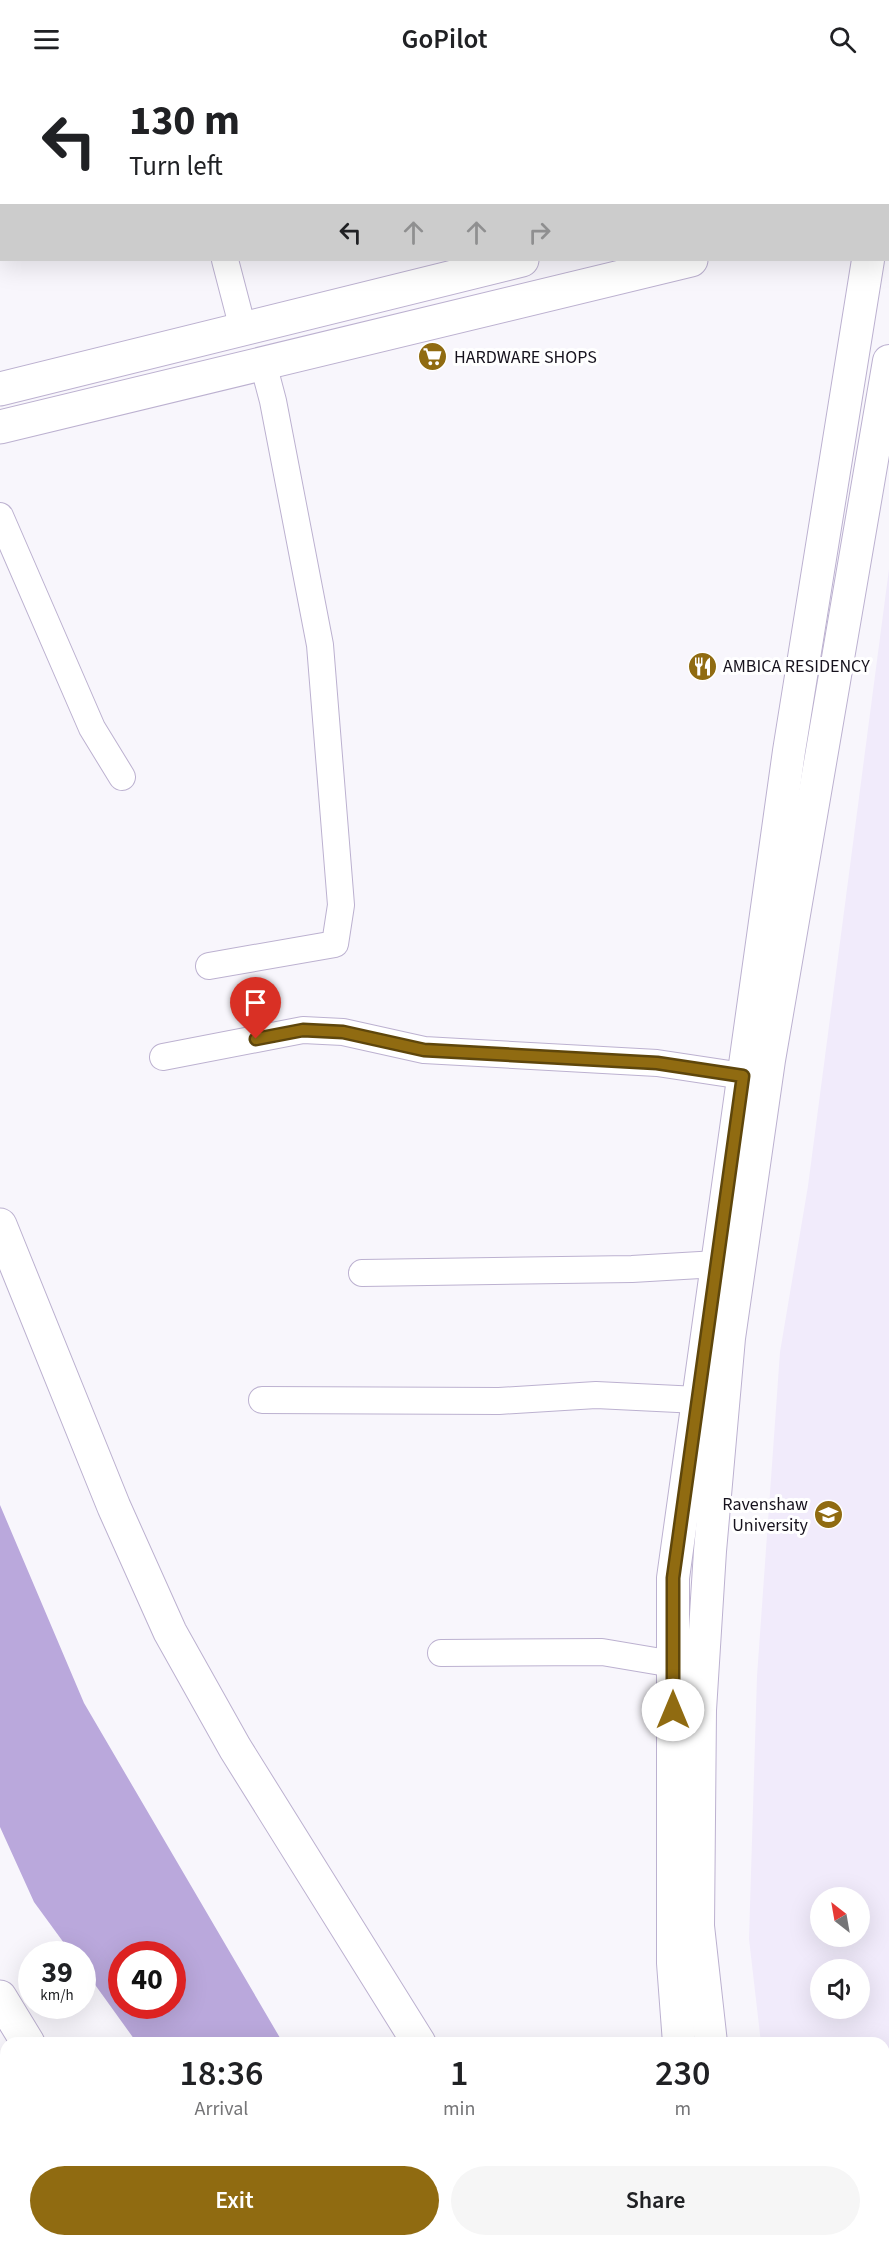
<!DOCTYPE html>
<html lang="en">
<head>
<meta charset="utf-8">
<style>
  :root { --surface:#fff; --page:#f6f6f6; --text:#202124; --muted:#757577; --accent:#906b11 }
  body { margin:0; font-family:"Source Sans 3",sans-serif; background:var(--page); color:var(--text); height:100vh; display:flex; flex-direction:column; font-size:22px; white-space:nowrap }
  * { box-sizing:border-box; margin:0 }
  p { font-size:20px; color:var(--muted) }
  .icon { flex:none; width:33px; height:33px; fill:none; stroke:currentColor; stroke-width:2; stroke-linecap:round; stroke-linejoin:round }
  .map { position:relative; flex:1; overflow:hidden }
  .side { position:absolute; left:0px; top:1959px; width:890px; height:210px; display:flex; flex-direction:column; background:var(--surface); border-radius:18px 18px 0 0; box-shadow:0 6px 24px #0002 }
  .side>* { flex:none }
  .guide { position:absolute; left:0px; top:0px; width:890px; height:183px; box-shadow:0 6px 24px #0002; background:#fff; color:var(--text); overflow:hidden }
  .needle { width:39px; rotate:329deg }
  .buttons { position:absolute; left:810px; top:1809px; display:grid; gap:12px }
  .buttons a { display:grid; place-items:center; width:60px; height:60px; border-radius:50%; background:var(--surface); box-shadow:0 6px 24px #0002; font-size:30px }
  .speed { position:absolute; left:18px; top:1863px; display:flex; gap:12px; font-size:30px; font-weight:700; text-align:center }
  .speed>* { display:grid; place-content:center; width:78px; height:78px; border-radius:50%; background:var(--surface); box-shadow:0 6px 24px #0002; line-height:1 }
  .speed small { font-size:15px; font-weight:400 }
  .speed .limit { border:9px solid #d22; background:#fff; color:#111 }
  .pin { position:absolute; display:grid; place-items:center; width:51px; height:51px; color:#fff; margin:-62px -26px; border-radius:50% 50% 50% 0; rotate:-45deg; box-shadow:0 0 6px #0007 }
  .pin .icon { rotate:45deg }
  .me { position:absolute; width:66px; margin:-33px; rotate:0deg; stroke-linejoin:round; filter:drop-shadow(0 0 4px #0008) }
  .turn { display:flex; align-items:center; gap:21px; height:126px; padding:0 30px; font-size:27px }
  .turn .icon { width:78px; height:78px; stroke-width:2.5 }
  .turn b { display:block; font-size:42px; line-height:51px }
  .lanes { display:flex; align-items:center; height:57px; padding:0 30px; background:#0003; justify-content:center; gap:30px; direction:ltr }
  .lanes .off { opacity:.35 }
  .eta { display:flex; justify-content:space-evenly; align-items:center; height:102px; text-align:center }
  .eta b { font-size:36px; font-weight:600; line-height:42px }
  .action { display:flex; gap:12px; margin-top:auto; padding:12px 30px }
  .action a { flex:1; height:69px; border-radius:36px; background:var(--accent); color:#fff; font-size:24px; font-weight:600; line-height:69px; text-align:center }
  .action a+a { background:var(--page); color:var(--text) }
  header { display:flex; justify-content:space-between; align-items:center; height:78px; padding:0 30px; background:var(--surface); font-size:27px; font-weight:600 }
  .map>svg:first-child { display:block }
  .built { fill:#f1ebfb; fill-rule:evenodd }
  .water { fill:#baa8dc; fill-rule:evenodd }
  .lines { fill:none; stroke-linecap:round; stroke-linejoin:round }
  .service-casing { stroke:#bcb1d0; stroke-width:16 }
  .minor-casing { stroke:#bcb1d0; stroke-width:28 }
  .tertiary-casing { stroke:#bcb1d0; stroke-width:34 }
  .secondary-casing { stroke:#bcb1d0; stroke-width:35 }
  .primary-casing { stroke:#bcb1d0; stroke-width:35 }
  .service { stroke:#fff; stroke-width:14 }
  .minor { stroke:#fff; stroke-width:26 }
  .tertiary { stroke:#fff; stroke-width:32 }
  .secondary { stroke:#fff; stroke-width:33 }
  .primary { stroke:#fff; stroke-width:33 }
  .route-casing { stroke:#5e460b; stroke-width:15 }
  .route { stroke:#906b11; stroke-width:10 }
  .labels { text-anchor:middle; stroke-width:6; stroke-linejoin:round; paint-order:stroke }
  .poi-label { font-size:18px; fill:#16121d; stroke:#fff; text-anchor:start }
</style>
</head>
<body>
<header><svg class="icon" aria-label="menu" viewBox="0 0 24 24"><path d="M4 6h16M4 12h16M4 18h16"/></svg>GoPilot<svg class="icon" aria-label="search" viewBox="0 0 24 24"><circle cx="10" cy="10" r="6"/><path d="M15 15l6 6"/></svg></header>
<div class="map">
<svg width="889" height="2169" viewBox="0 0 889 2169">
  <rect width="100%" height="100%" fill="#f8f6fc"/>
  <path class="built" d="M889 491V2169H799L797 2163H884V1965H761L749 1861 757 1598 780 1274 808 1108ZM820 1820H860V1858H820ZM820 1892H860V1930H820Z"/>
  <g class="water">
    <path d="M0 1427 84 1625 283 1965H137L83 1890 82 1876H72L34 1824 0 1749ZM122 1876H172V1928H122Z"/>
    <path d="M280 2163H445L450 2169H284Z"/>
  </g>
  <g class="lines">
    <defs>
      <path id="service" d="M875 2169 889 2160"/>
      <g id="minor">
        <path d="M178 0V2"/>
        <path d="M557 0V2"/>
        <path d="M225 182 243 251"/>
        <path d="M0 438 92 650 122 699"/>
        <path d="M209 888 335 866 341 827 320 567 273 323 263 285"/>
        <path d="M163 979 303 952 343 954 424 972 657 985 743 998"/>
        <path d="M362 1195 632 1191 717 1186"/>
        <path d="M262 1322 499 1323 596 1317 698 1322"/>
        <path d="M441 1575 602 1574 673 1586"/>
      </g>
      <g id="tertiary">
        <path d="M888 108 889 106"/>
        <path d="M679 1965 673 1885V1500L789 673 868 182"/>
        <path d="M711 1965 698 1848 700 1632 710 1473 729 1260 769 982 889 283"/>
        <path d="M705 2163 708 2169"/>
        <path d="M742 2163 745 2169"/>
        <path d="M667 2169 669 2163"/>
      </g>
      <g id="secondary">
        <path d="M888 83H889"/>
        <path d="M888 134H889"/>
        <path d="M0 311 522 182"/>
        <path d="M0 349 691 182"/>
        <path d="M0 1147 114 1429 170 1554 235 1670 419 1965"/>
        <path d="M562 2163 567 2169"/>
      </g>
      <g id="primary">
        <path d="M0 1919 28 1965"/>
        <path d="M183 2163 187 2169"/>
      </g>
    </defs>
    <use href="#service" class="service-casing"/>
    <use href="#minor" class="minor-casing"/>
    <use href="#tertiary" class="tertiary-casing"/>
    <use href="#secondary" class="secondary-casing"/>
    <use href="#primary" class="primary-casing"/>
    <use href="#service" class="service"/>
    <use href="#minor" class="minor"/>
    <use href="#tertiary" class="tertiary"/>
    <use href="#secondary" class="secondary"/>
    <use href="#primary" class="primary"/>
  </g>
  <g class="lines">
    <defs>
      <path id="route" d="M256 961 303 952 343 954 424 972 657 985 743 998 673 1500V1632"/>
    </defs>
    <use href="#route" class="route-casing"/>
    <use href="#route" class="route"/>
  </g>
  <defs>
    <symbol id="supermarket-disc" viewBox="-11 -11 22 22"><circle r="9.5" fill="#906b11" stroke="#fff"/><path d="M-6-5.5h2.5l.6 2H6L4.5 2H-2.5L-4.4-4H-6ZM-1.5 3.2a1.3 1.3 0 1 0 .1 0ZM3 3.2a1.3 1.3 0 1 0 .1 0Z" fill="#fff"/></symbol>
    <symbol id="restaurant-disc" viewBox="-11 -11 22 22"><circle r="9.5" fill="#906b11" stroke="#fff"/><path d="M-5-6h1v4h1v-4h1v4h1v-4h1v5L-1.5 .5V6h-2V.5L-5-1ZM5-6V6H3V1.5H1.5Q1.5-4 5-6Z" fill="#fff"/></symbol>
    <symbol id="university-disc" viewBox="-11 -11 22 22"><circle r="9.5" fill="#906b11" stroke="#fff"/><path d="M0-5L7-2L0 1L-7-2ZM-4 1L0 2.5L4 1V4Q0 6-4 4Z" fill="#fff"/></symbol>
  </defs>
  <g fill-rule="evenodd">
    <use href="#supermarket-disc" x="416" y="262" width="33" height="33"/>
    <use href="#restaurant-disc" x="686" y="572" width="33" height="33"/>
    <use href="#university-disc" x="812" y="1420" width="33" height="33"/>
  </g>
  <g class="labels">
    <g class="poi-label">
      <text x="454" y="285">HARDWARE SHOPS</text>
      <text x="723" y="594">AMBICA RESIDENCY</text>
      <text x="808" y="1432" text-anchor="end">Ravenshaw<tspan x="808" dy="21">University</tspan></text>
    </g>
  </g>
</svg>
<div class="buttons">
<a><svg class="needle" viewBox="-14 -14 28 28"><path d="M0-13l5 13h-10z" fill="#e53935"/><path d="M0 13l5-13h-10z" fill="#757577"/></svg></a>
<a><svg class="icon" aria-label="sound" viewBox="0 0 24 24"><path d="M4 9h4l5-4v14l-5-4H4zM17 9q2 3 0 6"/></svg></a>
</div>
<div class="speed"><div>39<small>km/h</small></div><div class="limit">40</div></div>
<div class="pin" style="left:256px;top:961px;background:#d93025"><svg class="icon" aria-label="arrive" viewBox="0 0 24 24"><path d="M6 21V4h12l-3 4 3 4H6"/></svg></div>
<svg class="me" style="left:673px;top:1632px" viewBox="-20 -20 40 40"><circle r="19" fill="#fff"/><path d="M0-13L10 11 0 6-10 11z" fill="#906b11"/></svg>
<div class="guide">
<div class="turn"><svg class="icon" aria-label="left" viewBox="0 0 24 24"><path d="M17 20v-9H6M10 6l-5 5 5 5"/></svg><div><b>130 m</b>Turn left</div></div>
<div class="lanes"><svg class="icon" aria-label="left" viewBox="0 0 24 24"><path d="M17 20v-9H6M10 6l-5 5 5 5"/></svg><svg class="icon off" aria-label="ahead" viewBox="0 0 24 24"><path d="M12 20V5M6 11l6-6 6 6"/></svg><svg class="icon off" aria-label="ahead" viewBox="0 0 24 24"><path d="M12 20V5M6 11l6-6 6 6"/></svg><svg class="icon off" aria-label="right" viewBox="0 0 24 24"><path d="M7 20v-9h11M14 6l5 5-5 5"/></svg></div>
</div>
<section class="side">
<div class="eta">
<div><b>18:36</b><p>Arrival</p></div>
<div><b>1</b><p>min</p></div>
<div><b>230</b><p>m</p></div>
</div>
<div class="action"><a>Exit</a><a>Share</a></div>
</section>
</div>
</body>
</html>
